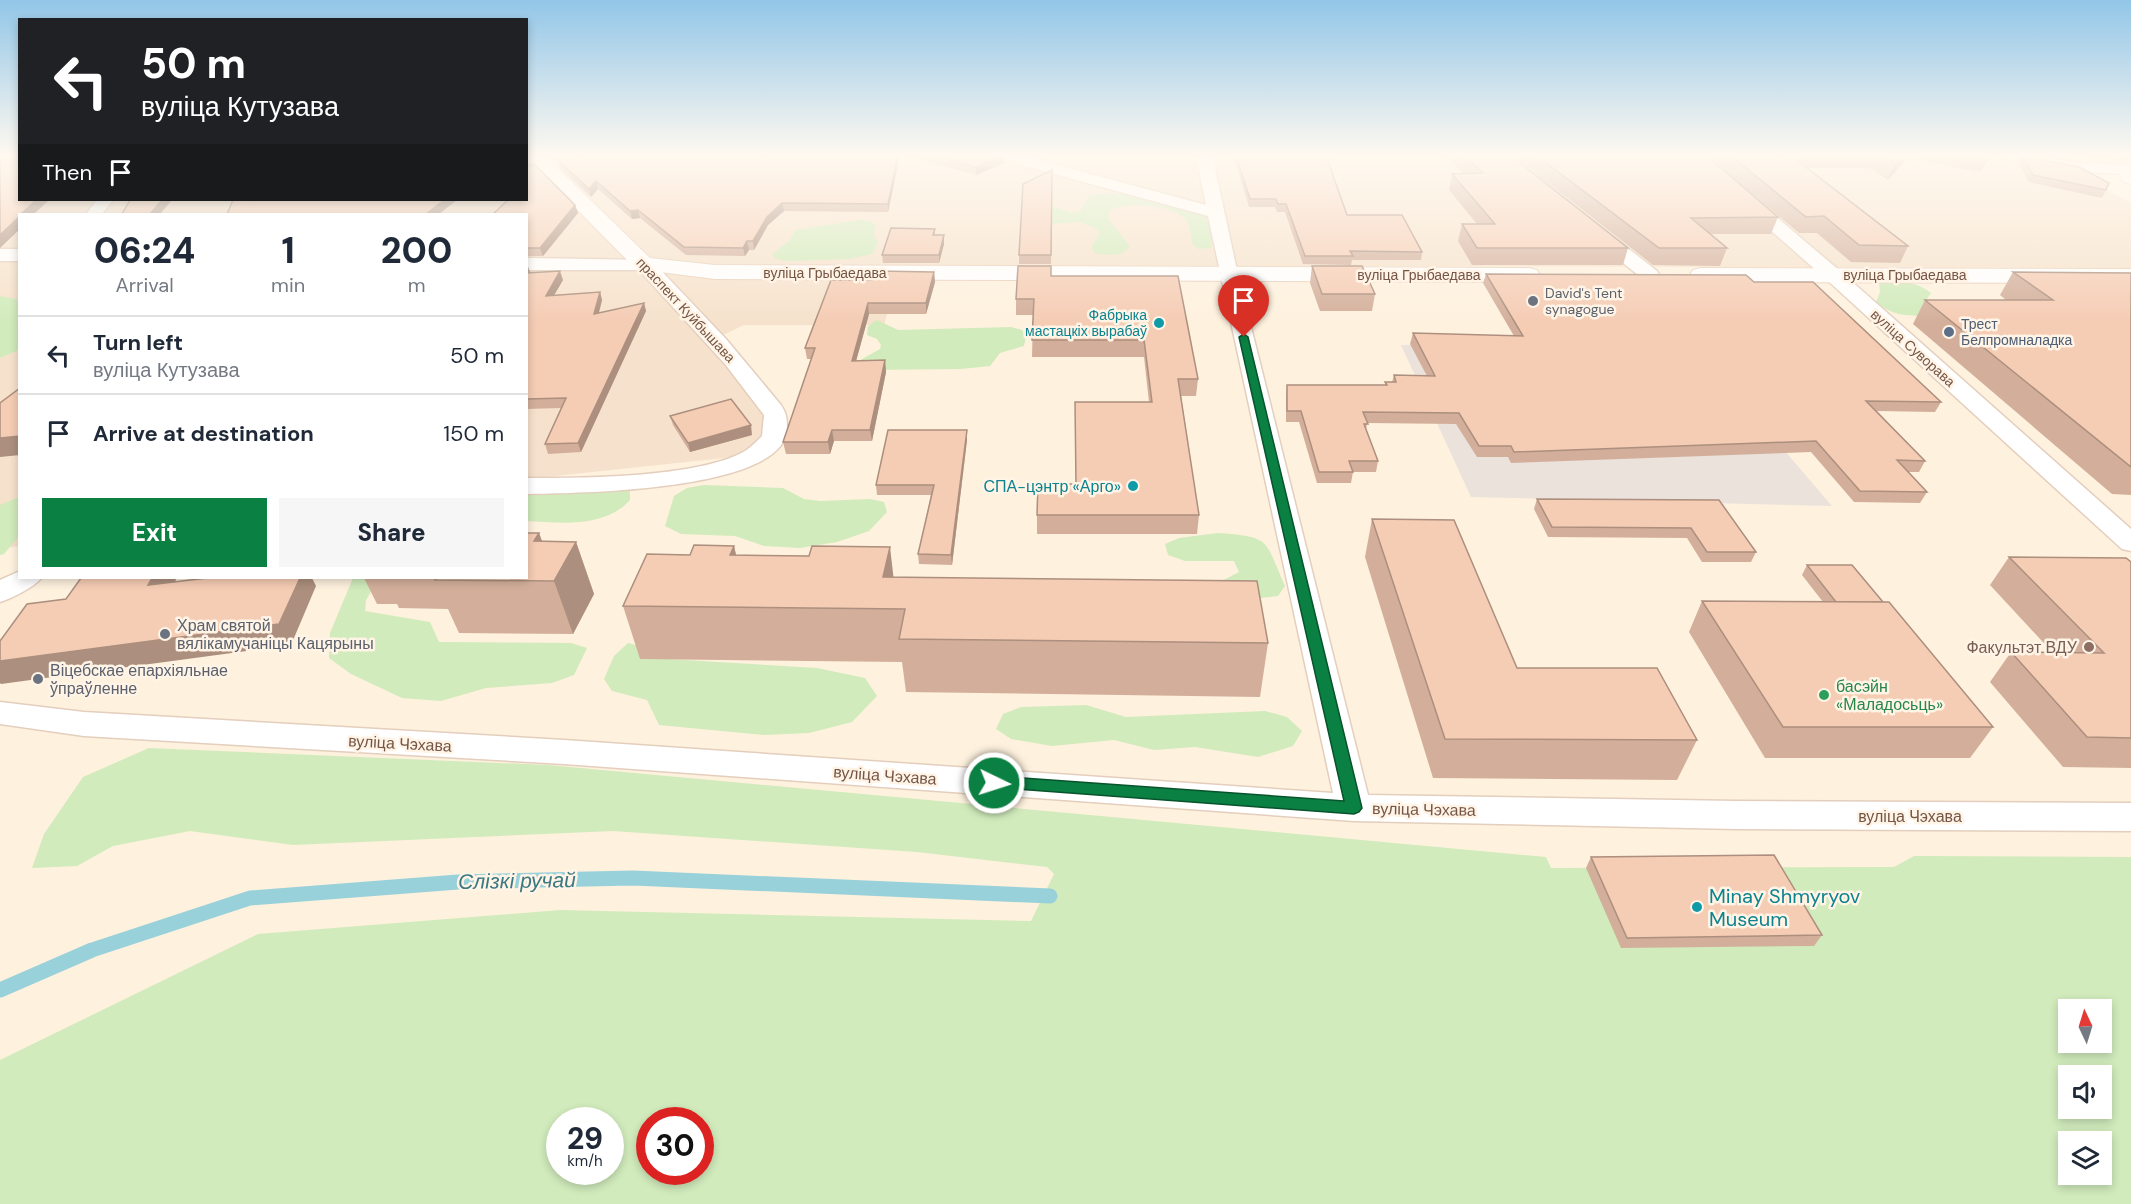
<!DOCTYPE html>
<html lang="en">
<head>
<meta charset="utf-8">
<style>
  :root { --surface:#fff; --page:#f6f6f7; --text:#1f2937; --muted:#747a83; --line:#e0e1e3; --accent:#0b8043 }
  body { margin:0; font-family:"DM Sans",sans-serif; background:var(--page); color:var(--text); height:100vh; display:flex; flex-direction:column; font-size:22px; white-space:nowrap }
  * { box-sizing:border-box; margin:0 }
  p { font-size:20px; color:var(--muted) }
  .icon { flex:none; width:33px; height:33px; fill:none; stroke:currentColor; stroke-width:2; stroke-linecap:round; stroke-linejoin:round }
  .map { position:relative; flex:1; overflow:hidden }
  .sheet { position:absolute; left:18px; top:213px; width:510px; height:366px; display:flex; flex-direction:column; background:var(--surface); border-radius:0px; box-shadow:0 3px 9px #0003 }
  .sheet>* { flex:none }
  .hud { position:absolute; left:18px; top:18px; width:510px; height:183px; border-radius:0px; box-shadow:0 3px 9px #0003; background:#202124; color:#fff; overflow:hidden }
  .needle { width:39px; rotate:356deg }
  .controls { position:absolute; left:2058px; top:999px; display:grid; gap:12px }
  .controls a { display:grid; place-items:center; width:54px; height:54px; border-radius:0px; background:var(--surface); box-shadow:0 3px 9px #0003; font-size:30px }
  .speed { position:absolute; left:546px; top:1107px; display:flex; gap:12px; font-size:30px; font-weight:700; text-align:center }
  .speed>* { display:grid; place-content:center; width:78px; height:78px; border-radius:50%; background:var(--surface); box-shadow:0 3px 9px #0003; line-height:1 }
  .speed small { font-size:15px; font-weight:400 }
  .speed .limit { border:9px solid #d22; background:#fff; color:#111 }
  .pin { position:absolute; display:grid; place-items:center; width:51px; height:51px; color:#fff; margin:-62px -26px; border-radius:50% 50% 50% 0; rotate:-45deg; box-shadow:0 0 6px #0007 }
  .pin .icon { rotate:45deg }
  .me { position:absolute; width:66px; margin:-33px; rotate:94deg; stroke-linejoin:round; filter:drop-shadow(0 0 4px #0008) }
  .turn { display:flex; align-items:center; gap:21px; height:126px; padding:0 24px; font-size:27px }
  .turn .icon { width:78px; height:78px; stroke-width:2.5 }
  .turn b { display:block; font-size:42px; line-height:51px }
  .then { display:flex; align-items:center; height:57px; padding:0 24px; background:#0003; gap:12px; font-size:22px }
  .eta { display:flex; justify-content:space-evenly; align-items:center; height:102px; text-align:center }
  .eta b { font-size:36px; font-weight:800; line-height:42px }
  .primary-button { display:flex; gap:12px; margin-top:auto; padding:12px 24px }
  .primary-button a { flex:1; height:69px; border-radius:0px; background:var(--accent); color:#fff; font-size:24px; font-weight:800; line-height:69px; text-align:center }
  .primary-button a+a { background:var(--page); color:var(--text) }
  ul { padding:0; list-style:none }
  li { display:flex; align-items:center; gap:18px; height:78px; padding:0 24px; border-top:2px solid var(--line) }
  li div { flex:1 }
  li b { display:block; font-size:22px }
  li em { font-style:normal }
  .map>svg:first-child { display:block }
  .residential { fill:#f6e2cc }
  .industrial { fill:#ebe2db }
  .green { fill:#d1ebbc; fill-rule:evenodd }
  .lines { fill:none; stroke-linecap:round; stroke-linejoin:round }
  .stream { stroke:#98d1da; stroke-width:15 }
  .street-casing { stroke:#e4cebd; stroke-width:3 }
  .secondary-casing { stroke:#e9cfba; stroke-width:2 }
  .street { fill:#fff; fill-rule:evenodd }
  .secondary { fill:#fff; fill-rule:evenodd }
  .wall { fill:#d3af9b }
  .shaded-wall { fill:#ac8f7e }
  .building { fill:#f5ccb4; stroke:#ac8f7e; stroke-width:1.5 }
  .route { fill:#0b8043; stroke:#07532c; stroke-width:1.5 }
  .worship-dot { fill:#6b7280; stroke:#fff4e6; stroke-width:2 }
  .culture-dot { fill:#0f9aa8; stroke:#fff4e6; stroke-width:2 }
  .service-dot { fill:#5c6f8a; stroke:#fff4e6; stroke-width:2 }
  .education-dot { fill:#8d6e63; stroke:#fff4e6; stroke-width:2 }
  .leisure-dot { fill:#2e9e5b; stroke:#fff4e6; stroke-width:2 }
  .labels { text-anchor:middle; stroke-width:5; stroke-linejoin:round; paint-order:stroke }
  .far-street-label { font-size:14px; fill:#755545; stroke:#fff4e6 }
  .far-worship-label { font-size:14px; fill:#5b616d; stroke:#fff4e6; text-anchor:start }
  .far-culture-label { font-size:14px; fill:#0d838f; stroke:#fff4e6; text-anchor:end }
  .far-service-label { font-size:14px; fill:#4e5e75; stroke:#fff4e6; text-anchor:start }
  .culture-label { font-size:16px; fill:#0d838f; stroke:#fff4e6; text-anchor:end }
  .worship-label { font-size:16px; fill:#5b616d; stroke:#fff4e6; text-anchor:start }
  .education-label { font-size:16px; fill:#785e54; stroke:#fff4e6; text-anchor:end }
  .leisure-label { font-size:16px; fill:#27864d; stroke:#fff4e6; text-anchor:start }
  .street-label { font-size:16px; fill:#755545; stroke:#fff4e6 }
  .near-culture-label { font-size:20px; fill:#0d838f; stroke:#fff4e6; text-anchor:start }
  .near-water-label { font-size:21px; font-style:italic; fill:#3b7983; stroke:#fff4e6 }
</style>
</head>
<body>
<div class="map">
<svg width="2131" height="1204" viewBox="0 0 2131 1204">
  <rect width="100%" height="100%" fill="#fef1de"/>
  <path class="residential" d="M0 155 20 200H526L527 155H2131V166L2081 161 2084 178 2131 203V268L901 265 884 325H744L719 337 775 431 752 455 527 479 526 214H20L19 546 0 549Z"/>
  <path class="industrial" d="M1527 344 1736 394 1832 506 1471 497 1401 345Z"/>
  <g class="green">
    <path d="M1112 193C1130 195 1192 205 1204 217 1212 226 1212 237 1211 248L1199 249 1193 245C1191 238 1190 227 1187 221 1175 205 1125 200 1109 211V220L1130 246C1123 258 1106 255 1095 253L1091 248 1099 234 1097 229 1080 222 1033 225 1051 199 1054 207 1070 212 1081 211C1088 192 1093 194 1112 193Z"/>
    <path d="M860 220 870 221 875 225 874 235 878 242 873 254 849 259 785 261 774 258 772 254 790 240 795 230Z"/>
    <path d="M1890 281C1906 282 1919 283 1931 293L1925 302 1926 316C1906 316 1891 315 1876 302L1880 292 1879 283Z"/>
    <path d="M0 296 20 300 19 350 0 358Z"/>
    <path d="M877 320 898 330 1011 327 1022 330 1026 336 1024 346 1000 353 990 366 961 369 864 370 855 363 880 349 881 345 877 339 867 335 868 326Z"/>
    <path d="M704 485 783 488 804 499 820 501 870 499 884 502 887 512 869 531 837 542 800 548 764 546 735 536 681 534 665 526 674 496 687 488Z"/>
    <path d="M617 487 630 491V500C605 528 561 523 527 521L526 490Z"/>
    <path d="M19 497V536L4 554 0 555V505Z"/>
    <path d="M1218 533C1272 537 1264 539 1285 586L1278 596 1241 600 1216 584 1239 572 1234 561H1185L1168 555 1165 544 1179 538Z"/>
    <path d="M353 578H379L366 600 365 611 430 622 439 642 571 643 587 648 574 675 552 683 486 688 441 701 402 698 351 674 329 658 330 633Z"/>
    <path d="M628 643 640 646 651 658 817 668 865 678 877 696 852 722 809 733 764 735 659 725 647 700 612 691 604 679 614 656Z"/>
    <path d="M1086 705 1126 717 1265 711 1287 717 1302 731 1293 746 1258 757 1195 747 1154 750 1114 740 1052 746 1011 739 996 729 1003 714 1021 707Z"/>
    <path d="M149 748 548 765 1546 857 1551 868 1894 867 1914 856 2131 857V1204H0V1060L258 934 560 910 1031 921 1054 874 1047 867 917 852 613 831 293 845 190 831 113 846 77 866 32 868 44 834 83 777ZM2068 1010H2102V1042H2068ZM2068 1076H2102V1108H2068ZM560 1120H610V1172H560ZM650 1120H700V1172H650ZM2068 1142H2102V1174H2068Z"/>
  </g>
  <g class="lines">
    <path class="stream" d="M0 990 92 950 250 898 458 882 633 878 1050 896"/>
    <defs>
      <g id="street">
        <path d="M993 155H1020L1206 205 1196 155H1212L1238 275 1368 795 1736 801 2131 803V831L1736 829 1354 821 564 764 84 736 0 724V702L84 712 564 740 1333 793 1208 216 996 158Z"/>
        <path d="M1685 155H1703L1840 271 2131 529V551L2122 549 1826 279Z"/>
        <path d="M2003 155H2035L2069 162 2126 165 2131 166V174L2069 172 2006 158Z"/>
        <path d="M97 200H113L102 214H86Z"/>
        <path d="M1597 228 1603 229 1657 271 1659 275 1657 279H1643L1591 237 1588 233 1591 229Z"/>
        <rect x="0" y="249" width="20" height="12"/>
        <path d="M526 258 651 260 726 339 781 405C787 414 787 419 787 430 782 492 573 493 526 494V478C582 478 698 478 745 451 751 447 757 441 762 436L764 415 725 364 639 270H526Z"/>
        <path d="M20 571V578H41C35 587 10 599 0 602V580Z"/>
      </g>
      <g id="secondary">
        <path d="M526 155H544L650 258 715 265 1529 268 1537 270 1540 275 1537 280 1529 282 715 279 644 270 636 269 527 159Z"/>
        <path d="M2126 164 2131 166V184L2124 182 2117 170 2120 166Z"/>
        <path d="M1701 268 2131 269V283L1701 282 1693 280 1690 275 1693 270Z"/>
      </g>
    </defs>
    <use href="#street" class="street-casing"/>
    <use href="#secondary" class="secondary-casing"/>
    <use href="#street" class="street"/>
    <use href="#secondary" class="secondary"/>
  </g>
  <g class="wall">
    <path d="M573 155H900L888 212 784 211 768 225 754 250H749L745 256 686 255 640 218 632 219 598 189 591 197 560 168 558 160 575 157Z"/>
    <path d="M904 155H1004V163L976 175Z"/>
    <path d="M1233 155 1326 156 1347 215 1422 252 1421 260H1352L1351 265 1303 264 1285 212H1277L1275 207H1249Z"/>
    <path d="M1445 155H1510L1628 248 1623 265H1472L1458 241 1462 224H1477L1449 190 1452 174H1464Z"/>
    <path d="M1512 155H1706L1778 217 1771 234H1710L1727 248 1720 266 1653 265Z"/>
    <path d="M1706 155H1992L1979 172 1908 158 1888 180 1870 168H1806L1908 246 1900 263 1851 262 1817 233H1799Z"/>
    <path d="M2080 155H2131V161Z"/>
    <path d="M2023 156 2106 190 2102 198 2029 182 2019 163Z"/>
    <path d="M1052 170 1051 264H1019V255Z"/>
    <path d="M575 205 578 213 543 256H526V214Z"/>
    <path d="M935 229V235L944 244 939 263H883L882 255Z"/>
    <path d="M526 264 530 272 563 280 554 295 600 292 602 300 599 313 644 303 646 311 581 452 548 454 545 444 561 408 526 409Z"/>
    <path d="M1312 266 1375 294 1372 311H1320L1310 283Z"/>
    <path d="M934 272 935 282 926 314H869L856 361 885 360 886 372 872 441H834L830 454H786L783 442 812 359H807L805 348 873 280Z"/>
    <path d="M2013 272 2131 273V495L2112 494 1913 324 1925 300H2006L2000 295Z"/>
    <path d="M1486 274 1754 282 1941 402 1935 412 1877 411 1925 461 1919 472H1907L1927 492 1920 503 1854 502 1811 452 1511 463 1508 457H1477L1456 424 1367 423 1366 430 1378 461 1376 472H1353L1351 483H1317L1299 422H1286V396L1287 385H1385V382H1392L1394 375 1427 376 1410 344 1413 333 1514 336 1483 283Z"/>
    <path d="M1051 276H1178L1198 379 1196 396H1181L1199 515 1197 534H1037V515L1075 484 1149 402 1144 357H1032L1033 315H1016V299Z"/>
    <path d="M670 416 752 435 690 452 673 425Z"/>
    <path d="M967 430V440L952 565 919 564 918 554 931 495H877L876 485Z"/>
    <path d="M1537 499 1719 500 1756 552 1751 562H1702L1687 538 1548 537 1534 509Z"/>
    <path d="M1372 519 1517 668 1697 740 1677 780 1433 778 1365 557Z"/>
    <path d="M539 533 542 541 576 542 594 594 573 634 459 633 448 609 399 608 397 604H377L364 578H526Z"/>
    <path d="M734 546 736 555 894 577 1268 643 1260 697 906 692 902 662 640 659 623 606 690 555Z"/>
    <path d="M2009 557 2131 562V768L2063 767 1990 682 2011 652 2053 653 1990 585Z"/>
    <path d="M1807 565 1883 602 1993 727 1970 758H1765L1689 632 1702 601 1823 602 1802 575Z"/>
    <path d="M1591 857 1822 935 1814 946 1621 948 1586 868Z"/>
  </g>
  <g class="shaded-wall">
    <path d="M898 155H900L888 212V204Z"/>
    <path d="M1004 155V163L976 175V167Z"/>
    <path d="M1903 155H1909L1888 180 1895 164Z"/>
    <path d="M1988 155H1992L1979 172 1987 157Z"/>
    <path d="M596 181 598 189 591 197 589 189Z"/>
    <path d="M36 200H49L34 214H21Z"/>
    <path d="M162 200H172L160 214H150Z"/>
    <path d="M444 200H457L439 214H426Z"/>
    <path d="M782 203 784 211 768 225 754 250 753 241 767 217Z"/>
    <path d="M575 205 578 213 543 256 540 248Z"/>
    <path d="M638 210 640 218 632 219 630 211Z"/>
    <path d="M20 216V229L0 248V235Z"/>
    <path d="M944 235V244L939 263V255Z"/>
    <path d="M747 241 749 250 745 256 743 248Z"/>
    <path d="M526 264H527L530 272 526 276Z"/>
    <path d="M560 271 563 280 549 304 546 296Z"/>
    <path d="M934 272 935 282 926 314V303Z"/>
    <path d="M600 292 602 300 596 323 594 314Z"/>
    <path d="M644 303 646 311 581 452 578 443Z"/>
    <path d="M868 303 869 314 853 372 852 361Z"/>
    <path d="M885 360 886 372 872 441 870 430Z"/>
    <path d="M751 425 752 435 690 452 688 443Z"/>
    <path d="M832 430 834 441 830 454 828 442Z"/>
    <path d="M967 430V440L952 565 951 555Z"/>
    <path d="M20 436V455L0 457V438Z"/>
    <path d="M539 533 555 578 576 542 594 594 573 634 554 581 534 541Z"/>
    <path d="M734 546 746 599 742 607 730 555Z"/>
    <path d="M890 547 896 599 883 577Z"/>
    <path d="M152 578H177L161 605 148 585Z"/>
    <path d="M300 578H312L316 586 291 645 1 684 0 683V661Z"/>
  </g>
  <g class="building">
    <path d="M0 155H20V200H36L21 214H20V216L0 235Z"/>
    <path d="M577 155H898L888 204 782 203 767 217 753 241H747L743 248 684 247 638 210 630 211 596 181 589 189 558 160 579 157Z"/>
    <path d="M932 155H1003L976 167Z"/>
    <path d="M1236 155 1326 156 1347 215H1402L1422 252 1350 251 1353 256H1305L1286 204H1278L1276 199H1250Z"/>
    <path d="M1464 155H1510L1628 248H1477L1462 224H1495L1452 174 1483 173Z"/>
    <path d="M1536 155H1706L1778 217 1691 218 1727 248H1659Z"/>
    <path d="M1730 155H1790L1908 246 1859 245 1824 216 1806 217Z"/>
    <path d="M1881 155H1903L1895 164Z"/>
    <path d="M2023 156 2079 167 2109 183 2106 190 2033 175Z"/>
    <path d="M534 164 575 205 540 248H526V214H493L508 200H526V165Z"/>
    <path d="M1052 170 1051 255H1019L1023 184Z"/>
    <path d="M130 200H162L150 214H122Z"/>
    <path d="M233 200H444L426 214H227Z"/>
    <path d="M891 228 935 229 933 235H944L939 255H882Z"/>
    <path d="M1018 266H1051V276H1178L1198 379H1178L1199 515H1037L1038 484H1076L1075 402H1152L1144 340H1032L1034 299H1016Z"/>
    <path d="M1312 266H1362L1375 294H1322Z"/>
    <path d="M560 271 546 296 600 292 594 314 644 303 578 443 545 444 566 398 526 399V273Z"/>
    <path d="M876 271 934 272 926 303H868L852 361 885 360 870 430H832L828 442H783L815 348H805L831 280H873Z"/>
    <path d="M2013 272 2131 273V467L1925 300H2053Z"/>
    <path d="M1486 274 1746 275 1754 282H1813L1941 402 1866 401 1925 461 1897 460 1927 492 1860 491 1816 441 1514 452 1511 446H1479L1459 413 1363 412 1368 424H1364L1378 461H1349L1353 472H1319L1301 411H1287V385H1387L1385 382H1396L1394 375 1435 376 1413 333 1523 336Z"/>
    <path d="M20 388V436L0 438V403Z"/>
    <path d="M731 399 751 425 688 443 670 416Z"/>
    <path d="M888 430H967L951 555 918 554 934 485H876Z"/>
    <path d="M1537 499 1719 500 1756 552H1707L1691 528 1552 527Z"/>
    <path d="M1372 519 1454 520 1517 668H1657L1697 740 1445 739Z"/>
    <path d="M526 533H539L534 541 576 542 554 581 435 580 437 578H526Z"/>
    <path d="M694 545 734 546 730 555 809 556 812 546 890 547 883 577 1257 581 1268 643 899 639 905 609 623 606 647 554 690 555Z"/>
    <path d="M2009 557 2126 558 2131 562V738L2087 737 2011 652 2104 653Z"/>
    <path d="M1807 565H1852L1883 602H1836Z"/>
    <path d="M81 578H152L148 585 207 578H300L279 624 0 661V641L27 604 66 599Z"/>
    <path d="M1702 601 1889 602 1993 727H1783Z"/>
    <path d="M1774 855 1822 935 1627 938 1591 857Z"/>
  </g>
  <linearGradient id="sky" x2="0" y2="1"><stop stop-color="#92c6e8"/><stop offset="0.48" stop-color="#fff9f0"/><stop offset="1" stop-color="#fff9f0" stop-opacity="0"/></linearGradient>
  <rect width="2131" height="324" fill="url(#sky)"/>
  <path class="route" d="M1244 334 1248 337 1362 808 1359 812 1354 814 989 787 986 783 989 778 994 776 1344 801 1239 337Z"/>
  <g class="worship-dot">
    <circle cx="1533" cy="301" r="6"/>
    <circle cx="165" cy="634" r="6"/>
    <circle cx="38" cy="679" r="6"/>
  </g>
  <g class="culture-dot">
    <circle cx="1159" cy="323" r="6"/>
    <circle cx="1133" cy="486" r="6"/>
    <circle cx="1697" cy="907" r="6"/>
  </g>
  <circle class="service-dot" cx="1949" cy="332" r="6"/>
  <circle class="education-dot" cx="2089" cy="647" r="6"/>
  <circle class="leisure-dot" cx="1824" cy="695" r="6"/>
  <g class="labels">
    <g class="far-street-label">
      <text x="825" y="278">вуліца Грыбаедава</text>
      <text x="1419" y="280">вуліца Грыбаедава</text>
      <text x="1905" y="280">вуліца Грыбаедава</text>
      <text transform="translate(686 310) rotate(47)" y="5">праспект Куйбышава</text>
      <text transform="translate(1913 348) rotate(42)" y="5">вуліца Суворава</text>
    </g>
    <g class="far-worship-label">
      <text x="1545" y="298">David's Tent<tspan x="1545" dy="16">synagogue</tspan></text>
    </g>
    <g class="far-culture-label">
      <text x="1147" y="320">Фабрыка<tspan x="1147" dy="16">мастацкіх вырабаў</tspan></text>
    </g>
    <g class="far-service-label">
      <text x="1961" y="329">Трест<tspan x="1961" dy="16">Белпромналадка</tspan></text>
    </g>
    <g class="culture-label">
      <text x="1121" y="492">СПА-цэнтр «Арго»</text>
    </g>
    <g class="worship-label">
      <text x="177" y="631">Храм святой<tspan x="177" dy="18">вялікамучаніцы Кацярыны</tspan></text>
      <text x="50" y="676">Віцебскае епархіяльнае<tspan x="50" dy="18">ўпраўленне</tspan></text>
    </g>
    <g class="education-label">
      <text x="2077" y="653">Факультэт ВДУ</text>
    </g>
    <g class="leisure-label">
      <text x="1836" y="692">басэйн<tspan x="1836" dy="18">«Маладосьць»</tspan></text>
    </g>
    <g class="street-label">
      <text transform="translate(400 743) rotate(3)" y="6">вуліца Чэхава</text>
      <text transform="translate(885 775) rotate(4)" y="6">вуліца Чэхава</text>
      <text transform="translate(1424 809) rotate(1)" y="6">вуліца Чэхава</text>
      <text x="1910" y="822">вуліца Чэхава</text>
    </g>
    <g class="near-culture-label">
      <text x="1709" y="903">Minay Shmyryov<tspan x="1709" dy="23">Museum</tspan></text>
    </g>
    <g class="near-water-label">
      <text transform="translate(517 881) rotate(-1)" y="7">Слізкі ручай</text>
    </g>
  </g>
</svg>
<div class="controls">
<a><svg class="needle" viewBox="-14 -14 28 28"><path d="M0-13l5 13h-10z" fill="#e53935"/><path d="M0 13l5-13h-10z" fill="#747a83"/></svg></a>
<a><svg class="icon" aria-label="sound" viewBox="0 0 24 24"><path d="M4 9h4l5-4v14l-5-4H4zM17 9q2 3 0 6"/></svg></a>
<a><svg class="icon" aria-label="layers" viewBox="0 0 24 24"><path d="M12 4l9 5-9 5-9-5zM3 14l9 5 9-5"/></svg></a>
</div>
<div class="speed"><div>29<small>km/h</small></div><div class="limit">30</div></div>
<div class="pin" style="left:1244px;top:337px;background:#d93025"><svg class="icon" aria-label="arrive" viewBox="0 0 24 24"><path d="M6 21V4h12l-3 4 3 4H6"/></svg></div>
<svg class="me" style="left:994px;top:783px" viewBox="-20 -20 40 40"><circle r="17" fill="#0b8043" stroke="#fff" stroke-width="3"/><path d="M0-11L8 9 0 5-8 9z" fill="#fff"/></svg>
<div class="hud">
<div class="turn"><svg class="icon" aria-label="left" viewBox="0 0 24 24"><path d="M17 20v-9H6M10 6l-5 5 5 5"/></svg><div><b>50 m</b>вуліца Кутузава</div></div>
<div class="then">Then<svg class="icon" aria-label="arrive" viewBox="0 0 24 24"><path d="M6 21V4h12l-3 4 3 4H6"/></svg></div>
</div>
<section class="sheet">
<div class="eta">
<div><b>06:24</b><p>Arrival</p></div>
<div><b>1</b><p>min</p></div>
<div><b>200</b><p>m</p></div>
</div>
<ul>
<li><svg class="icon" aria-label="left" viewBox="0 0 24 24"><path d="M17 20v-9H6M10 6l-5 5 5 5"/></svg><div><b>Turn left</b><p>вуліца Кутузава</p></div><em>50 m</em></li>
<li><svg class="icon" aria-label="arrive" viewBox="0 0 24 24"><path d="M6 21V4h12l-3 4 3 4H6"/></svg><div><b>Arrive at destination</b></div><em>150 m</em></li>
</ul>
<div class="primary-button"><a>Exit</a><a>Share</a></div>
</section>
</div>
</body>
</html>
